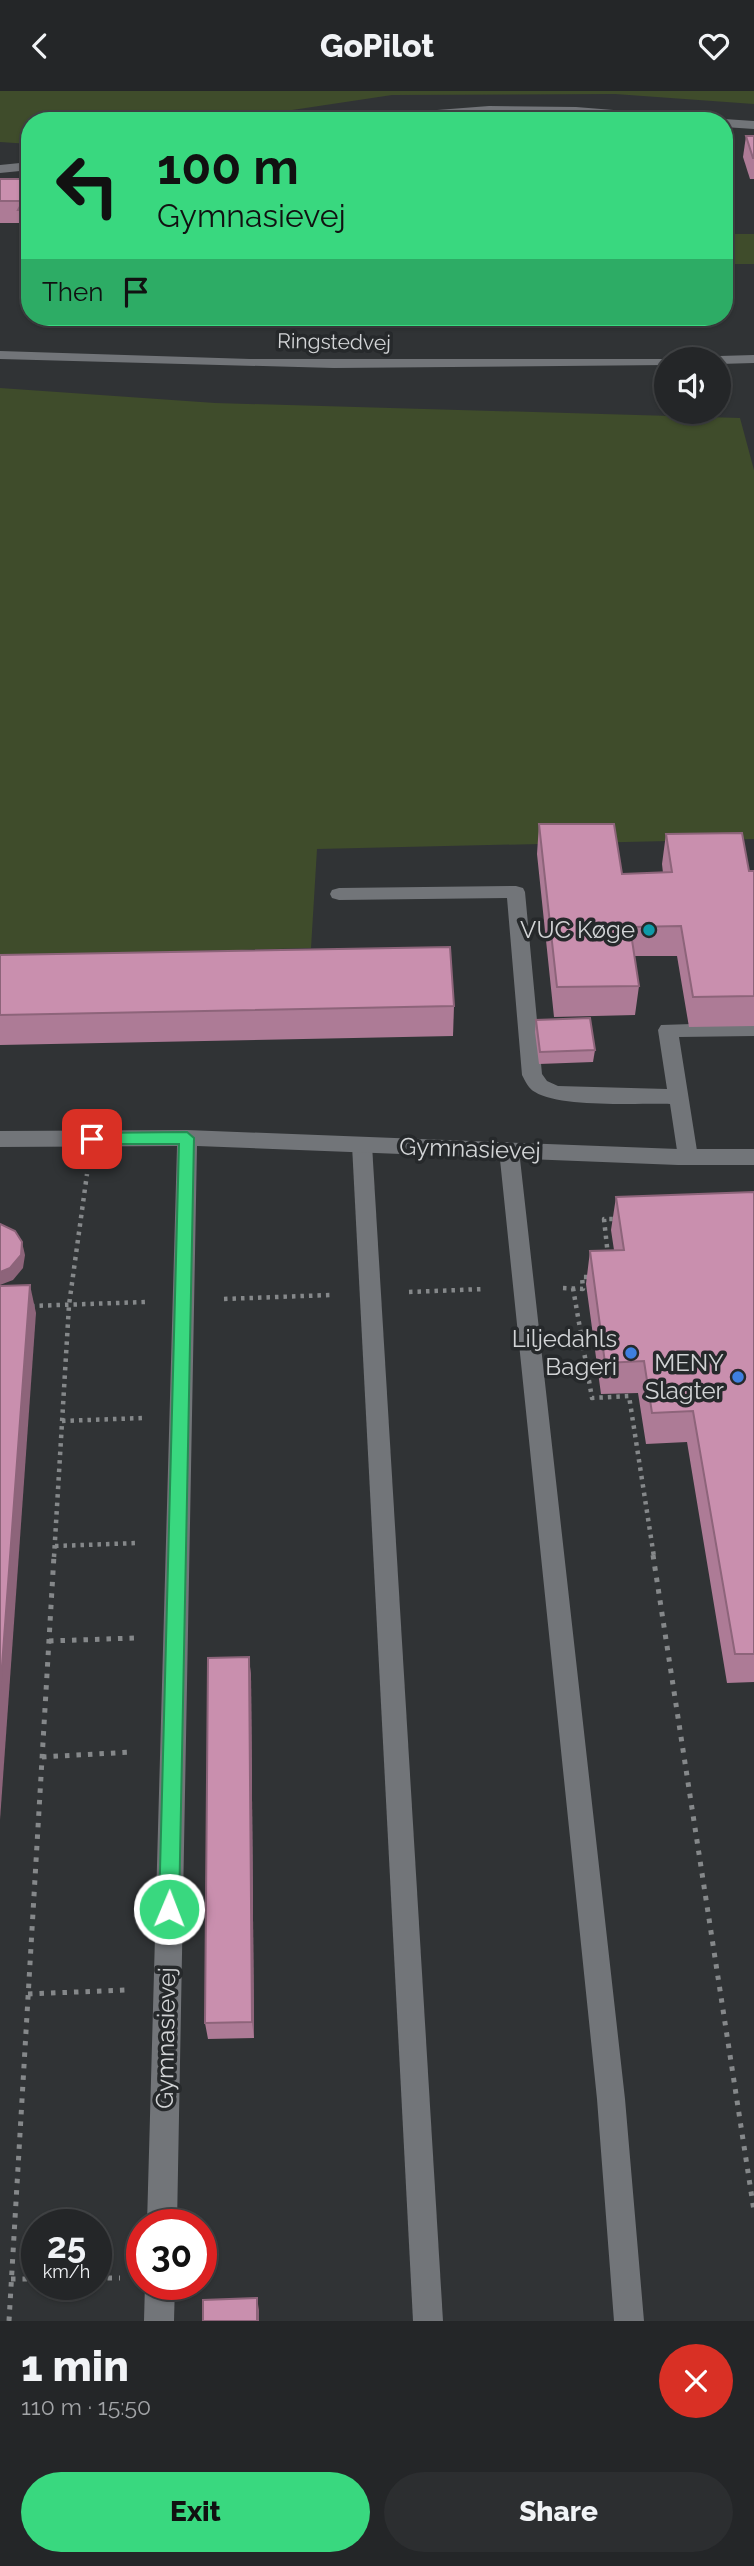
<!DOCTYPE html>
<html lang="en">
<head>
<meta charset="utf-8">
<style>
  :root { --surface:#242628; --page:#2c2e30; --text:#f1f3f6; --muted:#a3a5a8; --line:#414345; --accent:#39d87f }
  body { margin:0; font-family:Raleway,sans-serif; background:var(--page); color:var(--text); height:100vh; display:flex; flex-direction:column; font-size:26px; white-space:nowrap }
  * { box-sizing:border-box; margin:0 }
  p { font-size:23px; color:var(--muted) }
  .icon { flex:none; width:38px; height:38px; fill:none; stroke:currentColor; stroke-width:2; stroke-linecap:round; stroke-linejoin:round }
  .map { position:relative; height:2230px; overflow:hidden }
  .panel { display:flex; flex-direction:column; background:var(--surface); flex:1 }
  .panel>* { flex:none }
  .hud { position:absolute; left:21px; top:21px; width:712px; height:214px; border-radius:28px; box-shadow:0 2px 5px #0004,0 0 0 2px var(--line); background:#39d87f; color:#111; overflow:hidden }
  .fabs { position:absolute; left:654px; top:256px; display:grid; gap:14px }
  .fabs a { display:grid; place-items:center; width:77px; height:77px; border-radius:50%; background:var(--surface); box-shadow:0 2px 5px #0004,0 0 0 2px var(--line); font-size:35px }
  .speed { position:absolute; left:21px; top:2118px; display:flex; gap:14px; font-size:35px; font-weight:700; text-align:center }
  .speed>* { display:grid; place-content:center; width:91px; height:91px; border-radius:50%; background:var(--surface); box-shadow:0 2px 5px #0004,0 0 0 2px var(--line); line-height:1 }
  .speed small { font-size:18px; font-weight:400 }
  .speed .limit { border:10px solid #d22; background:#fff; color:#111 }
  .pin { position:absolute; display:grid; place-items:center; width:60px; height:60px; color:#fff; margin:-30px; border-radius:14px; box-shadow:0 4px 10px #0006 }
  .me { position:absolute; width:77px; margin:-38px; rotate:1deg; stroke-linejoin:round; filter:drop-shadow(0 0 5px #0008) }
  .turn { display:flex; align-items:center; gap:24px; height:147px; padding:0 21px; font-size:32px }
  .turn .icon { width:91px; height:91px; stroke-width:2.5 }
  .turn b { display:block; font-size:49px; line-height:60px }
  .then { display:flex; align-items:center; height:66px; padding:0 21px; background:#0003; gap:14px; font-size:26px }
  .round { display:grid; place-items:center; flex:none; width:74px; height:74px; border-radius:37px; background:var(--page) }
  .summary { display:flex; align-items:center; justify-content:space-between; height:119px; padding:0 21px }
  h1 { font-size:42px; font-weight:800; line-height:52px }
  .action { display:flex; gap:14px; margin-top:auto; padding:14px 21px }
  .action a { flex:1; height:80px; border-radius:42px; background:var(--accent); color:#111; font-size:28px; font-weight:800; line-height:80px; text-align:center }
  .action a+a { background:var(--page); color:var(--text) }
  header { display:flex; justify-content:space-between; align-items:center; height:91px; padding:0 21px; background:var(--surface); font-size:32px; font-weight:800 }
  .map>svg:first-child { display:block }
  .green { fill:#3f4c2b }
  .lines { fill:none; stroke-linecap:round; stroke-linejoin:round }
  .path-far1 { stroke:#85888a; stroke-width:4.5; stroke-dasharray:3.5 5; stroke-linecap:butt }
  .path { stroke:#85888a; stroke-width:5; stroke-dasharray:4.5 7; stroke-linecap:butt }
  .service { fill:#727579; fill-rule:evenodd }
  .minor { fill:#727579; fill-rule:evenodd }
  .secondary { fill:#727579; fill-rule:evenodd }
  .wall { fill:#ad7b96 }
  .shaded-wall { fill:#8d647a }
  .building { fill:#c98fae; stroke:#8d647a; stroke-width:2 }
  .route { fill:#39d87f; stroke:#258c53; stroke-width:2 }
  .culture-dot { fill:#0f9aa8; stroke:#26292b; stroke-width:2.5 }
  .shop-dot { fill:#3f7fe0; stroke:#26292b; stroke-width:2.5 }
  .labels { text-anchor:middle; stroke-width:7; stroke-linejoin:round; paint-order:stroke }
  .far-street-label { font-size:21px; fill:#d2d4d6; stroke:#26292b }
  .poi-label { font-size:24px; fill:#d2d4d6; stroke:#26292b; text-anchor:end }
  .street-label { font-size:24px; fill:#d2d4d6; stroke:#26292b }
</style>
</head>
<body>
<header><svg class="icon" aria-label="back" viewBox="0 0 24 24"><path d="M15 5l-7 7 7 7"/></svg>GoPilot<svg class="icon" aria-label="heart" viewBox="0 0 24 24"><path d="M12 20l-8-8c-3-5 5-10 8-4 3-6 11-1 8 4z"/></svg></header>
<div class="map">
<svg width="754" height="2230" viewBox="0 0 754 2230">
  <rect width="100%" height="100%" fill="#303335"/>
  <g class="green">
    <path d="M0 0H754V13L615 3 392 4 220 30H30V53L0 51Z"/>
    <rect x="725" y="143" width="29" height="30"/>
    <path d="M0 297 215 312 740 327 754 379V748L317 758 311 857 0 865Z"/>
  </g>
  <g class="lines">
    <g class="path-far1">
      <path d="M608 1165 604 1128H617"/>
      <path d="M563 1197 583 1198 582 1186H590"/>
      <path d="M573 1197 592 1307 629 1305 654 1466"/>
      <path d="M409 1201 484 1198"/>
      <path d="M224 1208 330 1204"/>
      <path d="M31 1215 145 1211"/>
      <path d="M62 1330 142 1327"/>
      <path d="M55 1455 138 1452"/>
      <path d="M54 1466 69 1214 87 1083"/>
    </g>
    <g class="path">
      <path d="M653 1464 754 2120"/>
      <path d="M49 1550 135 1547"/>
      <path d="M42 1666 132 1661"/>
      <path d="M28 1903 125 1899"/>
      <path d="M96 2187H120"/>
      <path d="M11 2188H37"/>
      <path d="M9 2230 54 1464"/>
    </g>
    <g class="service">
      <path d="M516 795 523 797 525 801 542 983 547 990 558 995 667 998 658 939 661 934 754 931V945L679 946 698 1066 695 1071 688 1074 681 1071 678 1066 670 1013C638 1012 560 1017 535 1001 529 998 525 990 522 984L507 807 339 809 332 807 330 803 332 799 339 797Z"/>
      <path d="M362 1046 369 1049 372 1054 443 2230H413L352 1054 355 1049Z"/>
      <path d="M509 1051 516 1054 519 1059 625 2008 644 2230H614L597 2008 499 1059 502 1054Z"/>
    </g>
    <g class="minor">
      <path d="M489 15 576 16 701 26 707 30 489 23 396 30H340L346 26Z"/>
      <path d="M724 28 754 30V38L724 36V30H719Z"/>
      <path d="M30 71V79L0 82V74Z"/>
      <path d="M187 1039 678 1058H754V1074H678L197 1055 177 2133H147L177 1055 0 1056V1040Z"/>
      <path d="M145 2193H175L174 2230H144Z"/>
    </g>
    <g class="secondary">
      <path d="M0 260 250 268H672H667V274L334 277 0 268Z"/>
      <path d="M754 264V272L719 273V268H713L719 265Z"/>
    </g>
  </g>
  <g class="wall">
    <path d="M746 45H754V88H750L743 66Z"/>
    <path d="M0 88H30V149L24 145 23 140H21L20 132H0Z"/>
    <path d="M539 733 622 783 663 782 662 773 666 743 749 780H754V935L689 936 677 865H634L639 895 635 924 554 926 537 763Z"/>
    <path d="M0 864 454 915 453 945 0 954Z"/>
    <path d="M536 929 595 959 593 971 539 973 535 941Z"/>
    <path d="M754 1101V1591L727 1592 687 1351 646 1353 638 1302 601 1303 586 1193 590 1160 614 1159 611 1139 616 1106Z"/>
    <path d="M249 1566 251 1586 254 1947 208 1948 205 1932Z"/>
  </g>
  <g class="shaded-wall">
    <path d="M22 1151 25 1164 23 1177 13 1189 0 1194V1181Z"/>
    <path d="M30 1194 36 1222 0 1729V1602Z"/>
    <path d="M249 1566 251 1586 254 1947 252 1931Z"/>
    <path d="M257 2207 259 2219V2230H257Z"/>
  </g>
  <g class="building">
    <path d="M746 45H754V67H753Z"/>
    <path d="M0 88H30V129L21 124 22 119H18L23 110H0Z"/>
    <path d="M539 733H614L622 783 672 781 666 743 742 742 749 780H754V905L693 906 681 835 630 836 639 895 557 896Z"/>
    <path d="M450 856 454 915 0 924V864Z"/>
    <path d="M590 927 595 959 540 961 536 929Z"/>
    <path d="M754 1101V1563H735L693 1320 652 1322 644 1270 605 1272 590 1160 624 1159 616 1106Z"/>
    <path d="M0 1133 15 1140 22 1151 21 1164 10 1177 0 1181Z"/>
    <path d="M30 1194 0 1602V1195Z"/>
    <path d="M249 1566 252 1931 205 1932 208 1567Z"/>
    <path d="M257 2207V2230H203V2209Z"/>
  </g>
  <path class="route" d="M187 1041 194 1047 179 1818 176 1825 169 1828 162 1825 159 1818 179 1053H92L84 1048 92 1042Z"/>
  <circle class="culture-dot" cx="649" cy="839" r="7"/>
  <g class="shop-dot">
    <circle cx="631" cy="1262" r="7"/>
    <circle cx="738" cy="1286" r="7"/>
  </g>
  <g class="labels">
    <g class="far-street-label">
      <text transform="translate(334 251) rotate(1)" y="7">Ringstedvej</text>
    </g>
    <g class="poi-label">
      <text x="635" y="847">VUC Køge</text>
      <text x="617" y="1256">Liljedahls<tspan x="617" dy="28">Bageri</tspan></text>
      <text x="724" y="1280">MENY<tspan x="724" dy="28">Slagter</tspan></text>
    </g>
    <g class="street-label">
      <text transform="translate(470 1058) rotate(2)" y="8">Gymnasievej</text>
      <text transform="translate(166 1947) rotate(-89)" y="8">Gymnasievej</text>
    </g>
  </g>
</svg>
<div class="fabs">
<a><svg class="icon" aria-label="sound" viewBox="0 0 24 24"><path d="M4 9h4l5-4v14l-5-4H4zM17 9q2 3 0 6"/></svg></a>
</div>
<div class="speed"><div>25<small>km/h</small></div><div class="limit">30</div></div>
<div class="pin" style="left:92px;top:1048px;background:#d93025"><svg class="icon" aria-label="arrive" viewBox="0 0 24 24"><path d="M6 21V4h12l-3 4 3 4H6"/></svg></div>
<svg class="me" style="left:169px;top:1818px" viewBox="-20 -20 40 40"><circle r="17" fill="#39d87f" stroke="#fff" stroke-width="3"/><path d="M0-11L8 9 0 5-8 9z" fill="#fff"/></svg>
<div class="hud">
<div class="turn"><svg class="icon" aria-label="left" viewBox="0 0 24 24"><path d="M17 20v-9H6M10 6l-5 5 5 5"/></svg><div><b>100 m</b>Gymnasievej</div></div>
<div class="then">Then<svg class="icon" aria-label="arrive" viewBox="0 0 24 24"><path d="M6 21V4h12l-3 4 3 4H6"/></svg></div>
</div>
</div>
<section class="panel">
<div class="summary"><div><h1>1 min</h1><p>110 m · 15:50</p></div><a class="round" style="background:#d93025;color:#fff"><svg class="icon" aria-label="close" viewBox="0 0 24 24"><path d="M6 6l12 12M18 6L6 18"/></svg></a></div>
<div class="action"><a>Exit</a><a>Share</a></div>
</section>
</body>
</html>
